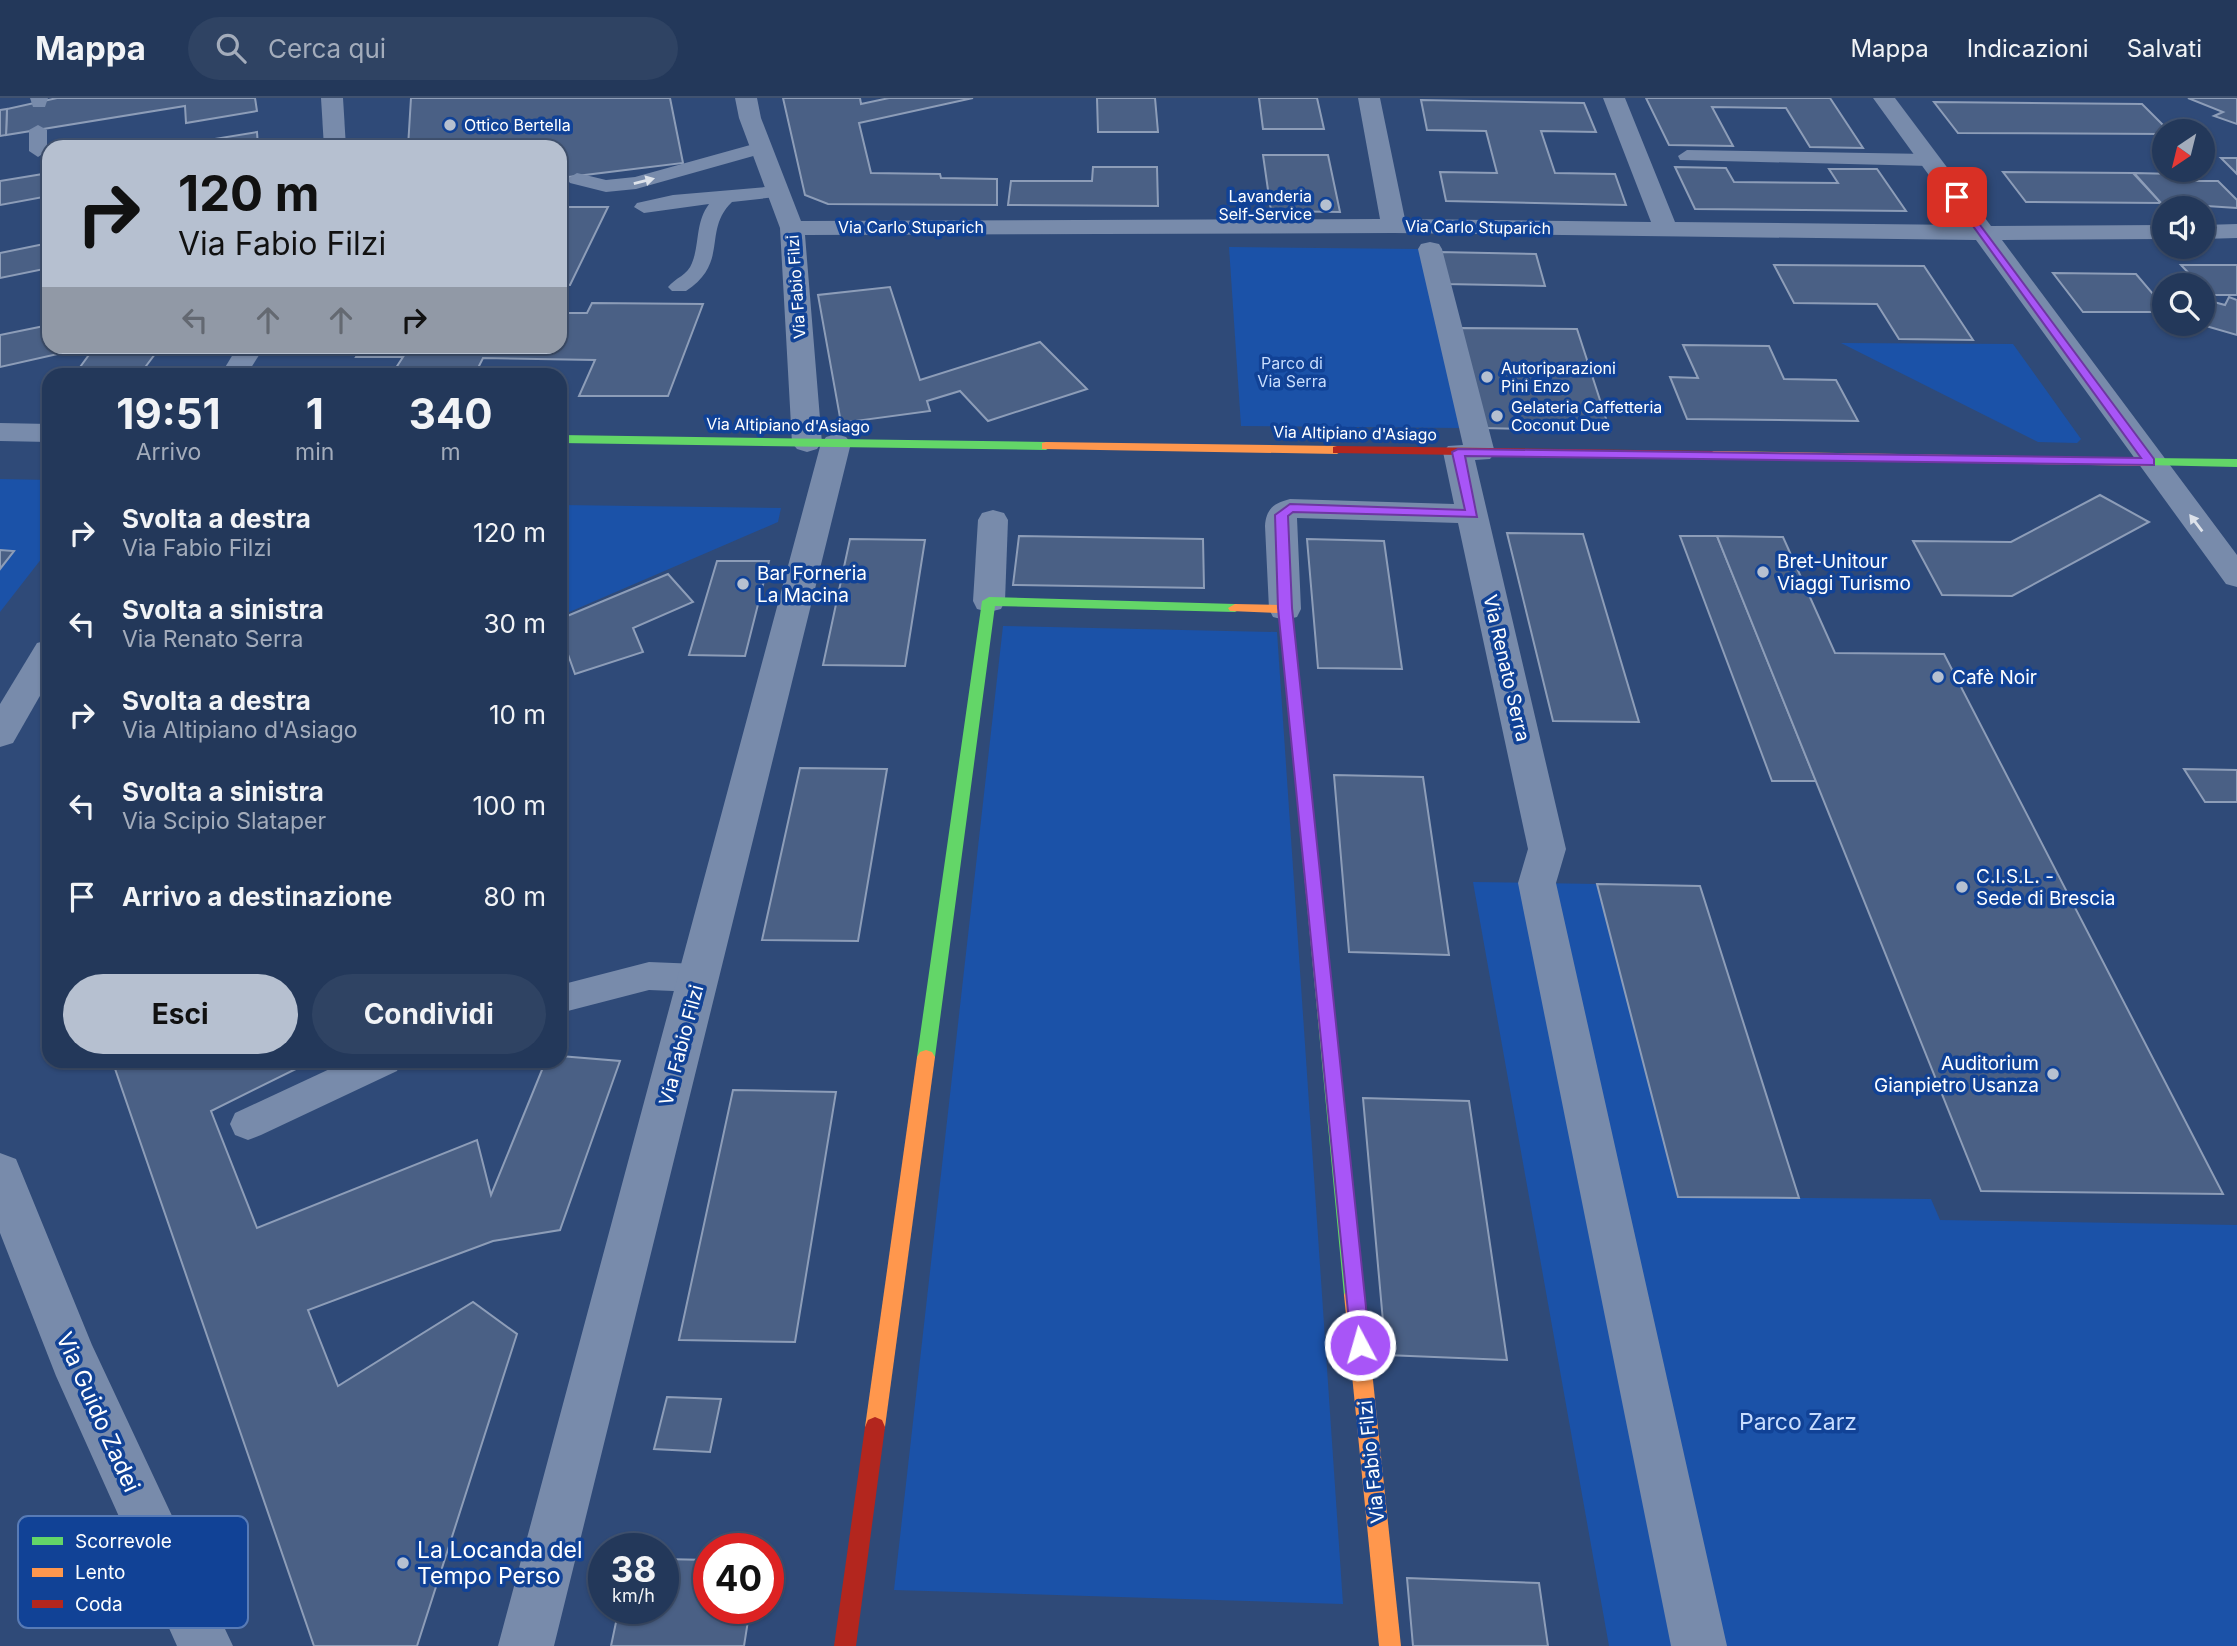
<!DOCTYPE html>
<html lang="it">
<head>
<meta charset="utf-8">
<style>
  :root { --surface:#23385a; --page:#2f4363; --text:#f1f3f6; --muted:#a3acbb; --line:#405270; --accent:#b6c0d0 }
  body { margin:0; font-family:Inter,sans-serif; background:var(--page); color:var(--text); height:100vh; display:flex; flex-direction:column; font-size:26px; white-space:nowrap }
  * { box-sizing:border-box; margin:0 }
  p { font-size:23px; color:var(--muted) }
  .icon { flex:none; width:38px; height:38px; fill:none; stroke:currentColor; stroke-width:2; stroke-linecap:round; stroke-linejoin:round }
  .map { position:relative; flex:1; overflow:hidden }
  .panel { position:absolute; left:42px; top:270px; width:525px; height:700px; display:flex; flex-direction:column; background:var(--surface); border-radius:21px; box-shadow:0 2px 5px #0004,0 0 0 2px var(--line) }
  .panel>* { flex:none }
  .guide { position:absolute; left:42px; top:42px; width:525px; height:214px; border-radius:21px; box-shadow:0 2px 5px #0004,0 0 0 2px var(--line); background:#b6c0d0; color:#111; overflow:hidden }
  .needle { width:46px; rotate:215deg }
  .tools { position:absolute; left:2152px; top:21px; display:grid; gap:14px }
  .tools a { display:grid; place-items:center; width:63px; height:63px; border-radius:50%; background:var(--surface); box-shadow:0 2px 5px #0004,0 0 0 2px var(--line); font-size:35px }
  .speed { position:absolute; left:588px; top:1435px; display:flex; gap:14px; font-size:35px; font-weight:700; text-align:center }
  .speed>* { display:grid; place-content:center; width:91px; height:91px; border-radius:50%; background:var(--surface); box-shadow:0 2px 5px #0004,0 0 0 2px var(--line); line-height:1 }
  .speed small { font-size:18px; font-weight:400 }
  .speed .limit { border:10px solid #d22; background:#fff; color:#111 }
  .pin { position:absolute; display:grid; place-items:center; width:60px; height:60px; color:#fff; margin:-30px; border-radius:14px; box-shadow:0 4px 10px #0006 }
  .me { position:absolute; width:77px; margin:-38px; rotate:354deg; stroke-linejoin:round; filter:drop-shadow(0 0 5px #0008) }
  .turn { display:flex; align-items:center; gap:24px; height:147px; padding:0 21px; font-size:32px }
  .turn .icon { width:91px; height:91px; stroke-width:2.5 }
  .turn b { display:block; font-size:49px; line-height:60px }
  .lanes { display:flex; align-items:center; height:66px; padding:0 21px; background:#0003; justify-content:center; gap:35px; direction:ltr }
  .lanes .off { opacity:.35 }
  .eta { display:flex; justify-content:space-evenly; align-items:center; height:119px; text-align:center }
  .eta b { font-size:42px; font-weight:700; line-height:49px }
  .action { display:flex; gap:14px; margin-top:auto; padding:14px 21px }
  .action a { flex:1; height:80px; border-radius:42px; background:var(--accent); color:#111; font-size:28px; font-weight:700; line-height:80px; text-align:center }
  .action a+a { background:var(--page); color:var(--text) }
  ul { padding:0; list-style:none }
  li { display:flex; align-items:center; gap:21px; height:91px; padding:0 21px }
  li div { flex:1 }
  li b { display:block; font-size:26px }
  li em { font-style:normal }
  header { display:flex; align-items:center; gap:42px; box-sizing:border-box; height:98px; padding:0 35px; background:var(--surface); border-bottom:2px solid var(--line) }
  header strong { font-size:33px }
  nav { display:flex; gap:38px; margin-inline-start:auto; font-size:24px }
  .search { width:490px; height:63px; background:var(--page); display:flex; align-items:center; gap:18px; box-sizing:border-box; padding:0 24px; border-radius:38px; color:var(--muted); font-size:26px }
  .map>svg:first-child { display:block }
  .green { fill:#1b52a8 }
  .building { fill:#4a6085; stroke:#8d9db8; stroke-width:2 }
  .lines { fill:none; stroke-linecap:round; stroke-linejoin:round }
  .lane { fill:#788bab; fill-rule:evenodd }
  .street { fill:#788bab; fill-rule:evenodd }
  .fast { fill:#63d668; fill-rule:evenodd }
  .slow { fill:#ff974d; fill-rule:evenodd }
  .jam { fill:#b3261e; fill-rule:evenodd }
  .oneway { fill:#dde2ea }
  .route { fill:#a855f7; stroke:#6d37a1; stroke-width:2 }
  .poi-dot { fill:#b6c0d0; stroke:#114296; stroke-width:2.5 }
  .labels { text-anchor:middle; stroke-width:7; stroke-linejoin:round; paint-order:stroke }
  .far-poi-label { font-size:16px; fill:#fff; stroke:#114296; text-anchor:start }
  .far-street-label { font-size:16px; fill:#fff; stroke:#114296 }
  .far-park-label { font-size:16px; fill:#c8ddfe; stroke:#114296 }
  .poi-label { font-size:19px; fill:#fff; stroke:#114296; text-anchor:start }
  .street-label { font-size:19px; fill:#fff; stroke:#114296 }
  .near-street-label { font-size:23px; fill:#fff; stroke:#114296 }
  .near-park-label { font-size:23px; fill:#c8ddfe; stroke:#114296 }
  .near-poi-label { font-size:23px; fill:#fff; stroke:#114296; text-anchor:start }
  .key { fill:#114296; stroke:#587bb6; stroke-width:2 }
  .key-label { font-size:19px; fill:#fff }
</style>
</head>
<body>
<header>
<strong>Mappa</strong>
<div class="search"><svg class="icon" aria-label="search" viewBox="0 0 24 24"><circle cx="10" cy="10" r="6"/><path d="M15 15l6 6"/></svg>Cerca qui</div>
<nav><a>Mappa</a><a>Indicazioni</a><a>Salvati</a></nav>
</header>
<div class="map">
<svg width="2237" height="1548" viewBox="0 0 2237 1548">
  <rect width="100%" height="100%" fill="#2f4a78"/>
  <g class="green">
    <path d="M1229 149 1419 151 1460 330 1241 328Z"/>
    <path d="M1841 245 2013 246 2081 341 2077 345 2038 344Z"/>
    <path d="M0 381 49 382V451L0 514Z"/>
    <path d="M560 407 781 410 778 424 560 518Z"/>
    <path d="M1003 528 1277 534 1343 1506 894 1492Z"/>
    <path d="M1473 784 1597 786 1678 1099 1931 1101 1940 1122 2237 1127V1548H1609Z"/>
  </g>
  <g class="building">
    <path d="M57 0H255L257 13 186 25 185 8 6 37 7 11Z"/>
    <path d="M411 0H670L683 65 560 80V49H408Z"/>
    <path d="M783 0H860L861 6 889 0H973L859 25 871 75 940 76 941 80 997 81V107L828 106 805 97Z"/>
    <path d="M1097 0H1155L1158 34H1098Z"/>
    <path d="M1259 0H1317L1324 31H1263Z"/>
    <path d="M1646 0H1830L1863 50 1810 49 1786 10 1712 9 1733 48 1669 47Z"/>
    <path d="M2188 0H2237V26L2214 18 2223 14Z"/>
    <path d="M1421 2 1584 5 1596 34 1541 33 1555 75 1615 76 1626 107 1446 103 1440 74 1497 75 1486 33 1427 32Z"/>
    <path d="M1934 4 2142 6 2169 33H2165V36L1958 35Z"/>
    <path d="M7 11 6 37 0 38V12Z"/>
    <path d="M257 34 258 49H202V43Z"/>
    <path d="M1263 57H1328L1340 114 1271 113Z"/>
    <path d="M2221 60H2237V76Z"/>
    <path d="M1093 69H1157L1158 108 1008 107 1011 83H1092Z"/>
    <path d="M1675 69 1726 70 1734 84 1838 85 1829 71H1877L1906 113 1695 111Z"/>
    <path d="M2003 74 2133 75 2161 105 2026 104Z"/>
    <path d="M49 75V98L0 107V83Z"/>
    <path d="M2134 75 2175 76 2181 83H2218L2237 102V110L2161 105Z"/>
    <path d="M560 109H608L570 187H560Z"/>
    <path d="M49 145V170L0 180V155Z"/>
    <path d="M1438 154 1536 156 1545 188 1445 186Z"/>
    <path d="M1774 167 1924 168 1973 242 1899 241 1877 206 1794 205Z"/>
    <path d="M2181 167H2237V197H2209Z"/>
    <path d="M2053 175 2136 176 2165 210V214H2083Z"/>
    <path d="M890 189 920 282 1040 244 1087 291 988 323 960 293 927 303 930 313 841 325 818 197Z"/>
    <path d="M2229 199 2237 202V237L2199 226H2203V201L2225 207Z"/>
    <path d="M592 205 703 206 668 298H579L595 262 483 260 475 276H392L403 259H356L363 248H560V215H587Z"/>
    <path d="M49 227V248H161L140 276H75L91 254 62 255 0 269V237Z"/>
    <path d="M1459 230 1577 231 1610 333 1483 330Z"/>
    <path d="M1683 247 1769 248 1784 281 1836 282 1858 323 1687 321 1670 279 1698 280Z"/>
    <path d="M2100 397 2149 424 2012 498 1942 497 1913 443 2011 444Z"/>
    <path d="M1507 435 1583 436 1639 624 1553 623Z"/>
    <path d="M1019 438 1203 441 1204 490 1013 487Z"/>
    <path d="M1680 438H1717L1816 683H1772Z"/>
    <path d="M1717 438 1783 439 1835 555 1944 556 2223 1096 1981 1093Z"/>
    <path d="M850 441 925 442 905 568 823 567Z"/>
    <path d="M1307 441 1384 443 1402 571 1318 570Z"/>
    <path d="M0 452 14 453 0 471Z"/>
    <path d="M717 463H769L745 558 689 557Z"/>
    <path d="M668 476 693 504 633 530 643 554 575 576 560 534V521Z"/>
    <path d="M800 670 887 671 858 843 762 842Z"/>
    <path d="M2184 671 2237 672V704H2205Z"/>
    <path d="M1334 677 1423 679 1449 857 1349 854Z"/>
    <path d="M1597 786 1700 788 1799 1100 1678 1099Z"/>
    <path d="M560 958 620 963 560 1132 493 1143 308 1212 338 1288 473 1204 517 1236 417 1548H314L112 962H314L211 1013 257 1130 477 1042 491 1097 546 962H560Z"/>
    <path d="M733 992 836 994 795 1244 679 1242Z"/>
    <path d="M1363 1000 1469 1003 1507 1262 1386 1257Z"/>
    <path d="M667 1299 721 1301 710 1354 654 1351Z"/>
    <path d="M663 1461 709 1462V1510H750L744 1548H611L619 1510H663Z"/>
    <path d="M1407 1480 1539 1485 1548 1548H1413Z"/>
  </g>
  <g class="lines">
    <g class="lane">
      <path d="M30 0H48L45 9H33Z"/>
      <path d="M38 27 47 32V53L38 59 29 53V32Z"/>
      <path d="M761 44 768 46 770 50 768 54 636 91 606 94 570 85 567 81 577 75 606 82 635 79Z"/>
      <path d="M1687 52 1929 56 1938 62 1929 68 1680 62 1678 58Z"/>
      <path d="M778 88 785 90 788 94 785 98 732 104C702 133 730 164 686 193H672L668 189C675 180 688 177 692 165 700 145 695 125 709 106L644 115 634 109 637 105 673 97Z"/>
      <path d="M649 864 698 866 710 870 715 880 710 890 698 894 649 892 560 915V887Z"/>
      <path d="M349 962H402L397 973 261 1037 248 1042 235 1037 230 1026 235 1015Z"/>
    </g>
    <g class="street">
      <path d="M321 0H343L346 49H324Z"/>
      <path d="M735 0H757L761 20 801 123 1380 121 1358 0H1380L1405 121 1651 124 1603 0H1625L1675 124 1965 127 1873 0H1895L1991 128 2165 127V141L2002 142 2237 457V489L2226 486 1976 142 1394 135 805 137 822 345 826 339 836 336 846 339 851 345 554 1548H498L821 345 817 351 807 354 797 351 792 345 780 130 739 20Z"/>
      <path d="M2237 126V140L2203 141V127Z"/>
      <path d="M1430 144 1439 146 1442 151 1495 355 1490 361 1475 362 1566 751 1556 785 1727 1548H1671L1518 785 1528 751 1458 425 1297 420 1301 511 1297 519 1285 522 1273 519 1269 511 1265 428C1266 411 1274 405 1290 401L1454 406 1443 354 1448 348 1463 347 1418 151 1421 146Z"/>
      <path d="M238 248H265L247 276H221Z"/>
      <path d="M0 325 49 326V344L0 343Z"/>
      <path d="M993 412 1004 415 1008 422 1005 503 1001 511 989 514 977 511 973 503 978 422 982 415Z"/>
      <path d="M49 542V582L13 645 0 649V606L37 545Z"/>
      <path d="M0 1055 16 1061 92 1247 233 1548H177L56 1278 0 1135Z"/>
    </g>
    <g class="fast">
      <path d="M560 337 1046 344 1052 348 1046 352 560 345Z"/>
      <path d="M2149 360 2237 361V369L2145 367V361Z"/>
      <path d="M989 499 1235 506 1242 510 1235 514 995 508 935 959 932 964 926 966 920 964 917 959 982 503Z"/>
      <path d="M1315 801 1321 803 1323 807 1364 1197 1361 1204 1354 1206 1347 1204 1344 1197 1307 807 1309 803Z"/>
    </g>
    <g class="slow">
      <path d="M1046 344 1337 348 1343 352 1337 356 1042 351V345Z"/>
      <path d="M1712 353 2149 360 2155 364 2149 368 1708 360 1706 357Z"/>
      <path d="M1235 506 1285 507 1292 511 1323 807 1321 811H1309L1307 807 1279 515 1230 513 1228 510Z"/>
      <path d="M926 952 932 954 935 959 885 1329 882 1336 875 1339 868 1336 865 1329 917 959 920 954Z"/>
      <path d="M1354 1188 1361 1190 1364 1197 1401 1548H1379L1344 1197 1347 1190Z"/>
    </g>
    <g class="jam">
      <path d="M1337 348 1712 353 1718 357 1712 361 1333 355V349Z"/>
      <path d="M875 1319 882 1322 885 1329 856 1548H834L865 1329 868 1322Z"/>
    </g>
  </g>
  <defs><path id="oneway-solid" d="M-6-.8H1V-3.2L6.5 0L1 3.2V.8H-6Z" transform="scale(1.75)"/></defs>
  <g class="oneway">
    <use href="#oneway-solid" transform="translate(644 83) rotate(-14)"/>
    <use href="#oneway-solid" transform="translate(2196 425) rotate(-127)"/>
  </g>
  <path class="route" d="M1957 96 2154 361V367L1465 358 1477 419 1293 414 1288 418 1292 510 1370 1247 1367 1254 1360 1257 1352 1254 1278 510 1275 417 1290 406 1465 412 1452 354 1458 351 2141 360 1952 99Z"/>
  <g class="poi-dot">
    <circle cx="450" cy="27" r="7"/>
    <circle cx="1326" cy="107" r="7"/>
    <circle cx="1487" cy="279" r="7"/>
    <circle cx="1497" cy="318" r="7"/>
    <circle cx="1763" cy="474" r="7"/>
    <circle cx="743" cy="486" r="7"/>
    <circle cx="1938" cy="579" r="7"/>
    <circle cx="1962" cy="789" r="7"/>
    <circle cx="2053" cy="976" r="7"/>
    <circle cx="403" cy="1465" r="7"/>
  </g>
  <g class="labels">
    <g class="far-poi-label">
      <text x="464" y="33">Ottico Bertella</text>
      <text x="1312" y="104" text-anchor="end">Lavanderia<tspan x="1312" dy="18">Self-Service</tspan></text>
      <text x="1501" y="276">Autoriparazioni<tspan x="1501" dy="18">Pini Enzo</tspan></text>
      <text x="1511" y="315">Gelateria Caffetteria<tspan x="1511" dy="18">Coconut Due</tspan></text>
    </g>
    <g class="far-street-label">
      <text x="911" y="135">Via Carlo Stuparich</text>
      <text transform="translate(1478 129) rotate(1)" y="6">Via Carlo Stuparich</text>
      <text transform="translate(796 189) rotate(-94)" y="6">Via Fabio Filzi</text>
      <text transform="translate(788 327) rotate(1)" y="6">Via Altipiano d'Asiago</text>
      <text transform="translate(1355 335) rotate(1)" y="6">Via Altipiano d'Asiago</text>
    </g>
    <g class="far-park-label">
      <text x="1292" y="271">Parco di<tspan x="1292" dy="18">Via Serra</tspan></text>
    </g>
    <g class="poi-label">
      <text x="1777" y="470">Bret-Unitour<tspan x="1777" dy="22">Viaggi Turismo</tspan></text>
      <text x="757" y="482">Bar Forneria<tspan x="757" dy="22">La Macina</tspan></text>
      <text x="1952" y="586">Cafè Noir</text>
      <text x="1976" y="785">C.I.S.L. -<tspan x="1976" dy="22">Sede di Brescia</tspan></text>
      <text x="2039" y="972" text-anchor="end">Auditorium<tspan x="2039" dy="22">Gianpietro Usanza</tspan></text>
    </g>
    <g class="street-label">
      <text transform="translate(1507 570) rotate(77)" y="7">Via Renato Serra</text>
      <text transform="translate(681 947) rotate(-75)" y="7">Via Fabio Filzi</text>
      <text transform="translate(1371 1364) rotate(-96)" y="7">Via Fabio Filzi</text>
    </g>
    <g class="near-street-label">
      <text transform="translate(98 1314) rotate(66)" y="8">Via Guido Zadei</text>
    </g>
    <g class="near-park-label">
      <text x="1798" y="1332">Parco Zarz</text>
    </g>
    <g class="near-poi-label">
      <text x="417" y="1460">La Locanda del<tspan x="417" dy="26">Tempo Perso</tspan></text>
    </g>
  </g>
  <rect x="18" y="1418" width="230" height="112" rx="10" class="key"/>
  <rect x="32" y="1439" width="31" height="8" fill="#63d668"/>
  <rect x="32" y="1470" width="31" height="9" fill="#ff974d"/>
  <rect x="32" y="1502" width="31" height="8" fill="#b3261e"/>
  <g class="key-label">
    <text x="75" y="1450">Scorrevole</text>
    <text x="75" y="1481">Lento</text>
    <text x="75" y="1513">Coda</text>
  </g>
</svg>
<div class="tools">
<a><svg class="needle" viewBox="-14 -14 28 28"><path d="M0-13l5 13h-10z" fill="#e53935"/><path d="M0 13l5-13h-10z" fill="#a3acbb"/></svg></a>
<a><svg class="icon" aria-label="sound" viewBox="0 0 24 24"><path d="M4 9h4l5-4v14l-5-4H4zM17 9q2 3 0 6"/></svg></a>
<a><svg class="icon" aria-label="search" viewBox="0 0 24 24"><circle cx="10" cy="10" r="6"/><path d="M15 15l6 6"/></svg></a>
</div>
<div class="speed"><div>38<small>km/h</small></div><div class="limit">40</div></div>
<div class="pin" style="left:1957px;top:99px;background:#d93025"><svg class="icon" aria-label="arrive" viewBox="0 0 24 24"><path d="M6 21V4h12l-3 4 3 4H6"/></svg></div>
<svg class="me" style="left:1360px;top:1247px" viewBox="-20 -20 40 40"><circle r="17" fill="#a855f7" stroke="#fff" stroke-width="3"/><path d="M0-11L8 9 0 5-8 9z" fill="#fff"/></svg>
<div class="guide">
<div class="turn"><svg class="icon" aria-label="right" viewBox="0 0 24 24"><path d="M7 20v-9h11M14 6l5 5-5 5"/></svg><div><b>120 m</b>Via Fabio Filzi</div></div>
<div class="lanes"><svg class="icon off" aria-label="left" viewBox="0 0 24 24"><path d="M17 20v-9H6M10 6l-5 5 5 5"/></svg><svg class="icon off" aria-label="ahead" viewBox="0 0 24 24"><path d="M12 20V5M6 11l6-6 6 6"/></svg><svg class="icon off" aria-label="ahead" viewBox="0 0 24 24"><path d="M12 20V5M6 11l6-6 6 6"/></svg><svg class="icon" aria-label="right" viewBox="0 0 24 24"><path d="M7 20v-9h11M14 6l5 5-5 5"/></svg></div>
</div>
<section class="panel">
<div class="eta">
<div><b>19:51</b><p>Arrivo</p></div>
<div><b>1</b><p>min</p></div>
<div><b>340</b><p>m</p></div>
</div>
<ul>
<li><svg class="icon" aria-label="right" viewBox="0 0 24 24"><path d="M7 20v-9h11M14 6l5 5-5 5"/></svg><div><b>Svolta a destra</b><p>Via Fabio Filzi</p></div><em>120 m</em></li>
<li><svg class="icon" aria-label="left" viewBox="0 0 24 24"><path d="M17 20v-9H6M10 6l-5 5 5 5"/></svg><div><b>Svolta a sinistra</b><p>Via Renato Serra</p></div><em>30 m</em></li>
<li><svg class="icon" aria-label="right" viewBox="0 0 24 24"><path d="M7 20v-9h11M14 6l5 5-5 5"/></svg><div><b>Svolta a destra</b><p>Via Altipiano d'Asiago</p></div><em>10 m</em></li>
<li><svg class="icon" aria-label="left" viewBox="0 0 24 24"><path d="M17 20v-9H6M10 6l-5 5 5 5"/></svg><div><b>Svolta a sinistra</b><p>Via Scipio Slataper</p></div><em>100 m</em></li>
<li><svg class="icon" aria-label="arrive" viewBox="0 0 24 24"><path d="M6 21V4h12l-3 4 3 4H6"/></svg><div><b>Arrivo a destinazione</b></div><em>80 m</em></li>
</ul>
<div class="action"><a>Esci</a><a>Condividi</a></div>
</section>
</div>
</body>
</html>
